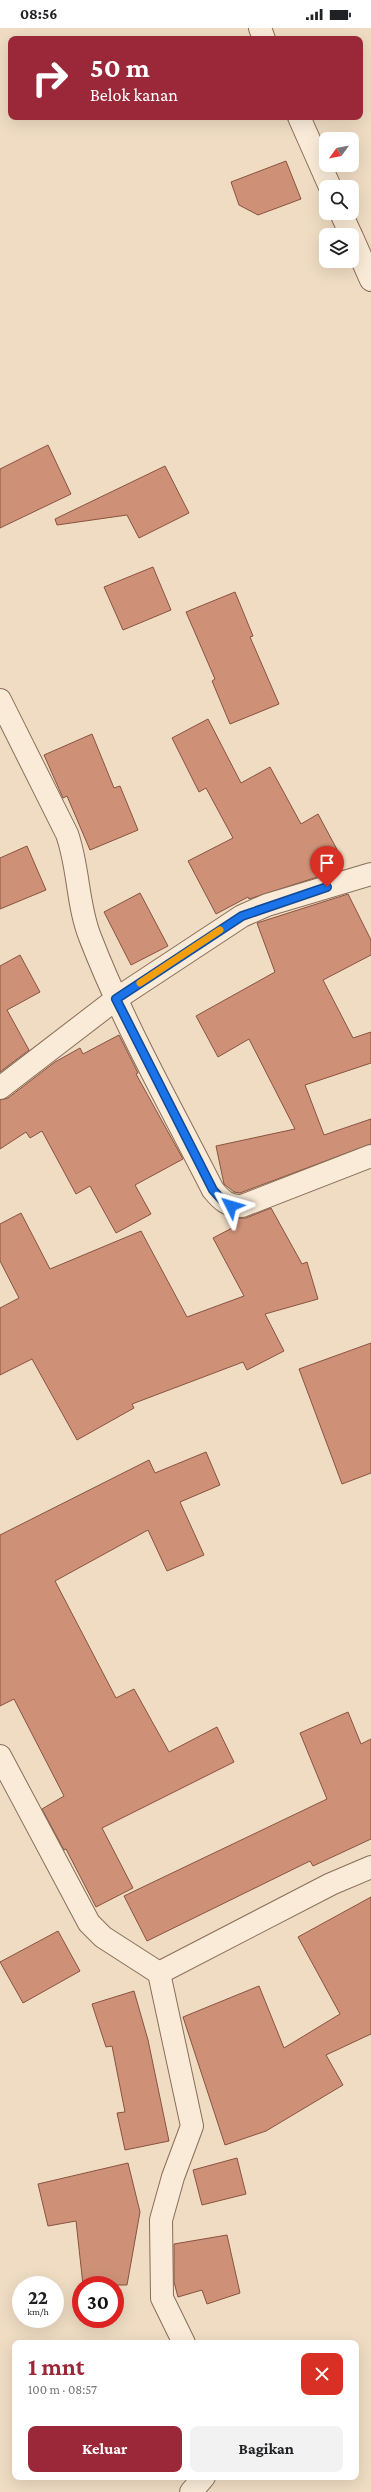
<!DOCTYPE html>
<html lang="id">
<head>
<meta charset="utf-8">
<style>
  :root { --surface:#fff; --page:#f2f2f2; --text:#202124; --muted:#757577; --accent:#9a2838 }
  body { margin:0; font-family:"Crimson Pro",serif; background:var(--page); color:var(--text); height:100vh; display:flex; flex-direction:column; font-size:15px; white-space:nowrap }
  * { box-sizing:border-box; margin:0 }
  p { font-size:13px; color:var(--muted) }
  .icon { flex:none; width:22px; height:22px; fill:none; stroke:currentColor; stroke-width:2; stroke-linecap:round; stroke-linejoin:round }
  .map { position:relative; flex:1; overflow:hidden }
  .side { position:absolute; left:12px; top:2312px; width:347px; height:140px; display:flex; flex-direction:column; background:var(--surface); border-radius:8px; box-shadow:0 4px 16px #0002 }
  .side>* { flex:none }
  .top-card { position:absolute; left:8px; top:8px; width:355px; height:84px; border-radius:8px; box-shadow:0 4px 16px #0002; background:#9a2838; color:#fff; overflow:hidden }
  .needle { width:26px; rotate:237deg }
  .fabs { position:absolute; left:319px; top:104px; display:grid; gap:8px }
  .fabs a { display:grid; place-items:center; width:40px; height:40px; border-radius:8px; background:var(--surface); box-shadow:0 4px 16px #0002; font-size:20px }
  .speed { position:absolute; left:12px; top:2248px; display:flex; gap:8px; font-size:20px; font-weight:700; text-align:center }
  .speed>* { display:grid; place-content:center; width:52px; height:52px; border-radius:50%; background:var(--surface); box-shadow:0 4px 16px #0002; line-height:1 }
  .speed small { font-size:10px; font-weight:400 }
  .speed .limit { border:6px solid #d22; background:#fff; color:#111 }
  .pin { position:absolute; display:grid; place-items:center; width:34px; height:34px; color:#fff; margin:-41px -17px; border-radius:50% 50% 50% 0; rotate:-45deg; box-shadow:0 0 4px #0007 }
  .pin .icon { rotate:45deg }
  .me { position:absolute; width:44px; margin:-22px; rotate:310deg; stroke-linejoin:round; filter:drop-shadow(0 0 3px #0008) }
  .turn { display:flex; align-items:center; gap:14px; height:84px; padding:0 16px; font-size:18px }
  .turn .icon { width:52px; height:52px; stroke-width:2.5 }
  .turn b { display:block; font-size:28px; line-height:34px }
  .round { display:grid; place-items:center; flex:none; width:42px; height:42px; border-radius:8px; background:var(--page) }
  .summary { display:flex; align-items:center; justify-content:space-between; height:68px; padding:0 16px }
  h1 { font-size:24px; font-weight:700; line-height:30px; color:var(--accent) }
  .action { display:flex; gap:8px; margin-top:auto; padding:8px 16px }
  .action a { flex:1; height:46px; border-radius:8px; background:var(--accent); color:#fff; font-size:16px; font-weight:700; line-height:46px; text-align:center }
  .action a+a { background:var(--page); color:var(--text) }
  .status { display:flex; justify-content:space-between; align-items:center; height:28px; padding:0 20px; background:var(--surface); direction:ltr }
  .status svg { height:11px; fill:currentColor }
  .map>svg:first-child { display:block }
  .building { fill:#ce9178; stroke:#89533f }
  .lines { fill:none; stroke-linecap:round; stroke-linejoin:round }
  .minor-casing { stroke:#8a6d59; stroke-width:24 }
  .minor { stroke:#f9ebd7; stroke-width:22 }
  .route-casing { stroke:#114b97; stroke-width:10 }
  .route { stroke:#1a73e8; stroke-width:7 }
  .slow { stroke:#f59e0b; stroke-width:7 }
</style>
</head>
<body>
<div class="status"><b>08:56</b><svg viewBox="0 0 49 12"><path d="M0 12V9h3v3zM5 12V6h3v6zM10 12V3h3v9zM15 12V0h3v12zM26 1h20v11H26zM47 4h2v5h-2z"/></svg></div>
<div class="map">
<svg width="371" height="2464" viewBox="0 0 371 2464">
  <rect width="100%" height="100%" fill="#efdcc3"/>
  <g class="building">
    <path d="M286 133 301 171 258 187 239 177 231 154Z"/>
    <path d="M48 417 71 466 0 500V441Z"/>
    <path d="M165 438 189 485 139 510 127 487 57 497 55 491Z"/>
    <path d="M153 539 171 582 123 602 104 559Z"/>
    <path d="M235 564 253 608 250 609 279 676 230 696 212 653 215 651 186 584Z"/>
    <path d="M208 691 241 755 270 739 301 796 318 786 340 827 331 832 336 843 249 871 248 869 216 886 188 833 233 810 206 760 199 764 172 710Z"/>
    <path d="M92 706 114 760 120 758 138 802 90 822 67 768 63 770 44 727Z"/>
    <path d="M27 818 46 862 0 881V830Z"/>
    <path d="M140 865 168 918 131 937 104 884Z"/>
    <path d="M348 866 371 912V927L323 952 353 1010 371 1004V1035L305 1057 324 1107 371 1091V1116L240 1165 234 1164 224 1156 216 1118 295 1101 249 1011 218 1029 196 988 275 944 257 895Z"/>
    <path d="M20 927 40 964 7 982 29 1022 0 1044V938Z"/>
    <path d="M119 1007 138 1045 136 1046 183 1131 135 1157 151 1186 116 1205 90 1158 76 1166 42 1103 30 1110 26 1104 0 1121V1072L8 1070 55 1034 80 1020 83 1026Z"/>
    <path d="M271 1180 302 1236 307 1234 318 1271 265 1286 284 1323 247 1342 243 1334 132 1376 134 1380 77 1412 32 1331 0 1347V1280L19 1270 0 1233V1196L21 1185 50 1241 141 1203 187 1289 244 1268 213 1210 234 1199 232 1190H246Z"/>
    <path d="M371 1315V1445L342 1456 299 1341Z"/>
    <path d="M206 1424 220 1457 180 1474 204 1527 167 1543 148 1502 55 1553 116 1670 134 1661 169 1724 217 1699 234 1734 102 1800 133 1860 96 1879 66 1821 64 1822 42 1781 64 1768 14 1671 0 1678V1507L149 1432 155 1445Z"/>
    <path d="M348 1684 361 1716 371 1711V1811L313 1838 310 1833 147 1913 124 1868 327 1771 300 1705Z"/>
    <path d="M371 1869V2006L326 2027 343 2057 266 2103 225 2117 183 1989 259 1958 284 2020 340 1986 298 1909Z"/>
    <path d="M58 1903 80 1943 23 1975 0 1934Z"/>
    <path d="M134 1963 148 2012 169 2113 125 2122 117 2085 125 2084 112 2018 106 2019 92 1976Z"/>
    <path d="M237 2130 246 2166 202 2177 193 2142Z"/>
    <path d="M128 2135 140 2184 127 2257H83L76 2193 48 2198 38 2156Z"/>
    <path d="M227 2207 240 2265 207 2276 202 2262 178 2269 174 2254V2216Z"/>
  </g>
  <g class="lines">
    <defs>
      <g id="minor">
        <path d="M260 0 264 11"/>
        <path d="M299 89 330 159"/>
        <path d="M341 185 351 207"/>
        <path d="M352 209 371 252"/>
        <path d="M0 672 67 806C79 840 77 876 90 909 124 997 171 1079 213 1162 222 1173 228 1178 242 1178L371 1128"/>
        <path d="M0 1060 116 971 242 888 267 877 371 846"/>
        <path d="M0 1728 89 1895 103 1909 159 1945"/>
        <path d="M184 2315 162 2270 161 2192 173 2149 192 2098 159 1945 331 1856 371 1839"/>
        <path d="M191 2464 204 2449"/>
      </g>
    </defs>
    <use href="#minor" class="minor-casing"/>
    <use href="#minor" class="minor"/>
  </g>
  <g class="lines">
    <defs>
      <path id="route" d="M231 1178 222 1172 213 1162 116 971 242 888 327 859"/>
    </defs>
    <use href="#route" class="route-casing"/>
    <use href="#route" class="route"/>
    <path class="slow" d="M140 955 220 902"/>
  </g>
</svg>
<div class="fabs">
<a><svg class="needle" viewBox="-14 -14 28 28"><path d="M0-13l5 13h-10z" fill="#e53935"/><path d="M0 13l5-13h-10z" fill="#757577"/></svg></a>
<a><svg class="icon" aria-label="search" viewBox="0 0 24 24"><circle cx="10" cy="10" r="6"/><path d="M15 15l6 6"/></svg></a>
<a><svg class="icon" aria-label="layers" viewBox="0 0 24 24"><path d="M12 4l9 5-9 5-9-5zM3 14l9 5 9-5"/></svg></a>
</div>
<div class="speed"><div>22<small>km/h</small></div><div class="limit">30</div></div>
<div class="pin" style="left:327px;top:859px;background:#d93025"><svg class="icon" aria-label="arrive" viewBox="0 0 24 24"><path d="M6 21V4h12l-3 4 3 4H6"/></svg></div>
<svg class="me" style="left:231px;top:1178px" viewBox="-20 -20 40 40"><path d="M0-17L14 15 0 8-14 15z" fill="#1a73e8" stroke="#fff" stroke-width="4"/></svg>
<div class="top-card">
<div class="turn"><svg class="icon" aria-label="right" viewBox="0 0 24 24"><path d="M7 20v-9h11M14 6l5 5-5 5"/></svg><div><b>50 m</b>Belok kanan</div></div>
</div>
<section class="side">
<div class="summary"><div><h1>1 mnt</h1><p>100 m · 08:57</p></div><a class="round" style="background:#d93025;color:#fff"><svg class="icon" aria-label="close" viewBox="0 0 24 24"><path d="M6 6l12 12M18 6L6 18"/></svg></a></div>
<div class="action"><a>Keluar</a><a>Bagikan</a></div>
</section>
</div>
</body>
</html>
